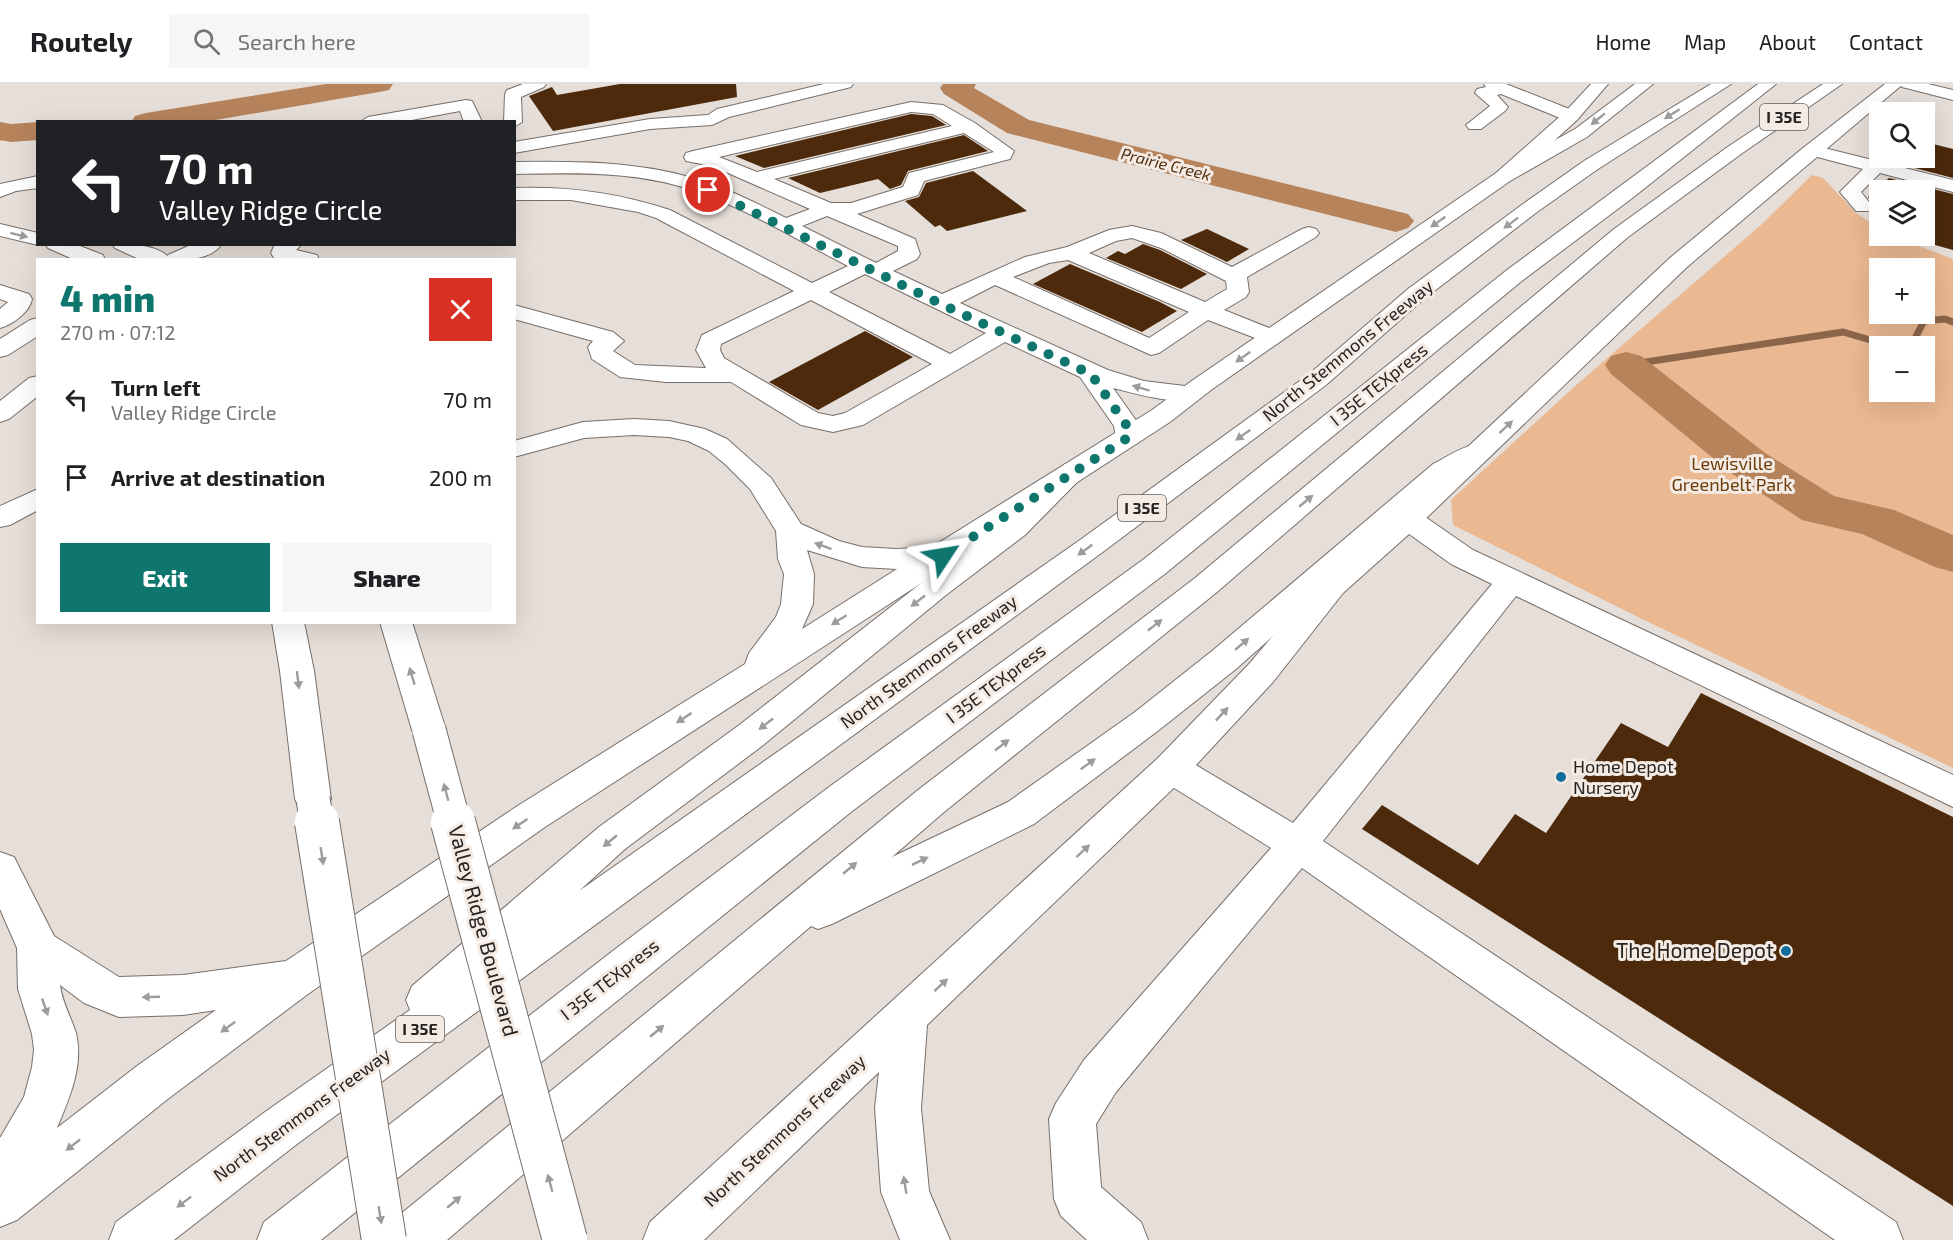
<!DOCTYPE html>
<html lang="en">
<head>
<meta charset="utf-8">
<style>
  :root { --surface:#fff; --page:#f6f6f6; --text:#202124; --muted:#757577; --line:#e0e0e0; --accent:#0f766e }
  body { margin:0; font-family:"Exo 2",sans-serif; background:var(--page); color:var(--text); height:100vh; display:flex; flex-direction:column; font-size:22px; white-space:nowrap }
  * { box-sizing:border-box; margin:0 }
  p { font-size:20px; color:var(--muted) }
  .icon { flex:none; width:33px; height:33px; fill:none; stroke:currentColor; stroke-width:2; stroke-linecap:round; stroke-linejoin:round }
  .map { position:relative; flex:1; overflow:hidden }
  .side { position:absolute; left:36px; top:174px; width:480px; height:366px; display:flex; flex-direction:column; background:var(--surface); border-radius:0px; box-shadow:0 6px 24px #0002 }
  .side>* { flex:none }
  .top-card { position:absolute; left:36px; top:36px; width:480px; height:126px; border-radius:0px; box-shadow:0 6px 24px #0002; background:#202124; color:#fff; overflow:hidden }
  .tools { position:absolute; left:1869px; top:18px; display:grid; gap:12px }
  .tools a { display:grid; place-items:center; width:66px; height:66px; border-radius:0px; background:var(--surface); box-shadow:0 6px 24px #0002; font-size:30px }
  .pin { position:absolute; display:grid; place-items:center; width:51px; height:51px; color:#fff; margin:-26px; border:3px solid #fff; border-radius:50%; box-shadow:0 2px 6px #0007 }
  .me { position:absolute; width:66px; margin:-33px; rotate:57deg; stroke-linejoin:round; filter:drop-shadow(0 0 4px #0008) }
  .turn { display:flex; align-items:center; gap:21px; height:126px; padding:0 24px; font-size:27px }
  .turn .icon { width:78px; height:78px; stroke-width:2.5 }
  .turn b { display:block; font-size:42px; line-height:51px }
  .round { display:grid; place-items:center; flex:none; width:63px; height:63px; border-radius:0px; background:var(--page) }
  .summary { display:flex; align-items:center; justify-content:space-between; height:102px; padding:0 24px }
  h1 { font-size:36px; font-weight:800; line-height:45px; color:var(--accent) }
  .button { display:flex; gap:12px; margin-top:auto; padding:12px 24px }
  .button a { flex:1; height:69px; border-radius:0px; background:var(--accent); color:#fff; font-size:24px; font-weight:800; line-height:69px; text-align:center }
  .button a+a { background:var(--page); color:var(--text) }
  ul { padding:0; list-style:none }
  li { display:flex; align-items:center; gap:18px; height:78px; padding:0 24px }
  li div { flex:1 }
  li b { display:block; font-size:22px }
  li em { font-style:normal }
  header { display:flex; align-items:center; gap:36px; box-sizing:border-box; height:84px; padding:0 30px; background:var(--surface); border-bottom:2px solid var(--line) }
  header strong { font-size:28px }
  nav { display:flex; gap:33px; margin-inline-start:auto; font-size:21px }
  .search { width:420px; height:54px; background:var(--page); display:flex; align-items:center; gap:15px; box-sizing:border-box; padding:0 21px; border-radius:0px; color:var(--muted); font-size:22px }
  .map>svg:first-child { display:block }
  .green { fill:#eab891; fill-rule:evenodd }
  .lines { fill:none; stroke-linecap:round; stroke-linejoin:round }
  .stream-far1 { stroke:#8b664a; stroke-width:5 }
  .stream { stroke:#8b664a; stroke-width:7 }
  .river { fill:#b6835b; fill-rule:evenodd }
  .building { fill:#4c2a0b }
  .minor-casing { stroke:#776f6a; stroke-width:2 }
  .major-casing { stroke:#776f6a; stroke-width:2 }
  .highway-casing { stroke:#776f6a; stroke-width:2 }
  .minor { fill:#fff; fill-rule:evenodd }
  .major { fill:#fff; fill-rule:evenodd }
  .highway { fill:#fff; fill-rule:evenodd }
  .major-bridge-far1-casing { stroke:#776f6a; stroke-width:35; stroke-linecap:butt }
  .major-bridge-casing { stroke:#776f6a; stroke-width:46; stroke-linecap:butt }
  .major-bridge-far1 { stroke:#fff; stroke-width:33 }
  .major-bridge { stroke:#fff; stroke-width:44 }
  .oneway { fill:#9d9c9b }
  .route { stroke:#0f766e; stroke-width:10; stroke-dasharray:0 18 }
  .poi-dot { fill:#136d9c; stroke:#f4ebe5; stroke-width:2 }
  .labels { text-anchor:middle; stroke-width:6; stroke-linejoin:round; paint-order:stroke }
  .shield { fill:#f4ebe5; stroke:#645f5c; stroke-width:1.5 }
  .shield-label { font-size:16px; font-weight:bold; fill:#262321 }
  .far-water-label { font-size:16px; font-style:italic; fill:#512e0e; stroke:#f4ebe5 }
  .street-label { font-size:18px; fill:#262321; stroke:#f4ebe5 }
  .park-label { font-size:18px; fill:#6c3b08; stroke:#f4ebe5 }
  .poi-label { font-size:18px; fill:#262321; stroke:#f4ebe5; text-anchor:start }
  .near-street-label { font-size:21px; fill:#262321; stroke:#f4ebe5 }
  .near-poi-label { font-size:21px; fill:#262321; stroke:#f4ebe5; text-anchor:end }
</style>
</head>
<body>
<header>
<strong>Routely</strong>
<div class="search"><svg class="icon" aria-label="search" viewBox="0 0 24 24"><circle cx="10" cy="10" r="6"/><path d="M15 15l6 6"/></svg>Search here</div>
<nav><a>Home</a><a>Map</a><a>About</a><a>Contact</a></nav>
</header>
<div class="map">
<svg width="1953" height="1156" viewBox="0 0 1953 1156">
  <rect width="100%" height="100%" fill="#e6ded8"/>
  <path class="green" d="M1812 91 1823 94 1856 129 1879 144 1880 152H1892L1953 175V684L1642 535 1453 441 1451 416 1574 303 1762 140ZM1880 184H1924V230H1880ZM1880 262H1924V308H1880Z"/>
  <g class="lines">
    <path class="stream-far1" d="M0 54 11 49"/>
    <g class="stream">
      <path d="M1911 262 1924 237 1945 235 1953 238"/>
      <path d="M1626 281 1843 248 1891 262"/>
    </g>
    <g class="river">
      <path d="M326 0H393L389 6 379 8 204 38H131L135 32 146 29Z"/>
      <path d="M943 0H976L974 4 1029 36 1408 130 1414 137 1408 144 1396 148 1007 49 944 10 940 4Z"/>
      <path d="M0 38 11 40 38 38V56L11 58 0 56Z"/>
      <path d="M1626 268 1641 272 1765 369 1834 412 1894 426 1953 451V488L1935 483 1862 450 1802 436 1731 389 1611 290 1605 281 1611 272Z"/>
    </g>
  </g>
  <g class="building">
    <path d="M620 0H736L737 13 553 47 529 12 552 3 557 11Z"/>
    <path d="M911 30 932 32 946 41 764 84 735 72Z"/>
    <path d="M964 51 988 67 908 87 901 101 890 105 878 95 820 109 788 94Z"/>
    <path d="M1929 59 1953 65V94L1903 81 1912 74H1924V63Z"/>
    <path d="M973 87 1027 127 947 147 940 141 935 143 905 117 919 113 926 99Z"/>
    <path d="M1889 94 1953 110V166L1924 158V153L1920 152H1924V106H1880V119L1870 116 1868 113Z"/>
    <path d="M1207 145 1249 165 1227 178 1181 156Z"/>
    <path d="M1143 160 1160 166 1207 190 1181 205 1106 174 1118 167 1125 170Z"/>
    <path d="M1070 180 1160 218 1177 227 1142 248 1033 200Z"/>
    <path d="M865 247 913 273 818 326 769 298Z"/>
    <path d="M1701 609 1953 733V1122L1362 745 1382 721 1478 781 1515 730 1546 749 1621 639 1668 663Z"/>
  </g>
  <g class="lines">
    <defs>
      <g id="minor">
        <path d="M523 0H546L544 3 521 13 522 38 514 43V38H504L505 10 507 6Z"/>
        <path d="M824 0H853L851 3 729 33 712 41 650 45 514 69V58L650 35 708 31 717 25Z"/>
        <path d="M1484 0H1506L1577 28 1580 32 1577 36H1565L1501 10 1497 11 1508 23 1505 27 1481 45H1469L1466 41 1490 22 1475 9 1477 5 1486 3Z"/>
        <path d="M1900 0H1928L1953 6V16L1902 3Z"/>
        <path d="M466 16 472 17 482 38H464L460 27 401 38H360L368 33Z"/>
        <path d="M911 18 943 21 975 39 1014 67 1010 75 924 97 918 111 857 130 915 155 920 170 917 175 893 187 942 210 1025 173 1067 163 1109 146 1132 142 1161 149 1232 183 1302 145 1309 143 1316 145 1319 149 1316 153 1247 193 1249 208 1246 213 1224 226 1279 248 1283 253 1279 258 1271 260 1208 236 1159 269 1151 271 995 201 960 219 1108 286 1144 297 1201 304 1205 309 1201 314C1173 321 1141 311 1113 304L1140 342 1142 353 1138 359 1129 361 1120 359 1116 353 1114 342 1080 293 1005 258 863 341 833 348 801 341 731 298H666L620 293 592 275 588 263 593 257 514 235V221L613 248 624 257 613 267 635 281 706 284 696 266 702 251 794 207 656 134 638 128 571 116H514V104C568 102 619 109 670 126L812 199 848 182C793 154 738 119 679 102 626 87 569 89 514 90V78C574 77 635 77 693 94 725 103 756 119 786 134L810 125 712 82 686 77 684 73 686 69 693 67ZM911 28 933 30 952 42 757 88 719 73ZM964 49 994 68 909 89 903 103 851 119H831L774 95ZM827 132 898 162V167L876 179 802 142ZM1132 154 1161 164 1226 197 1227 205 1205 218 1089 169 1116 157ZM1068 176 1189 228 1149 254 1013 193 1049 179ZM865 190 986 249 950 270 829 208ZM811 216 932 280 845 329 833 332 818 329 724 274 720 266 721 260Z"/>
        <path d="M1812 61 1953 96V108L1880 89 1861 108 1873 123 1870 127H1856L1840 108 1863 85 1806 70 1803 66 1806 62Z"/>
        <path d="M38 92V104L16 107 0 113V100Z"/>
        <path d="M193 160H222C210 177 184 176 166 176L168 171Z"/>
        <path d="M302 160 296 166 317 171 319 176 274 174 271 169 275 160Z"/>
        <path d="M0 201 29 210 32 215C30 228 12 241 0 244V225L8 218 0 215Z"/>
        <path d="M38 234V252L8 271 0 273V255L30 236Z"/>
        <path d="M38 292V312L9 335 0 338V317L29 294Z"/>
        <path d="M1408 426 1418 428 1473 466 1953 691V723L1516 512 1323 757 1896 1138 1903 1156H1835L1302 784 1116 1008 1096 1040 1101 1103 1141 1138 1148 1156H1087L1061 1132 1054 1115 1049 1035 1056 1019 1084 976 1271 764 1158 694 1153 684 1158 674 1171 670 1184 674 1293 739 1492 500 1451 480 1398 442 1394 435 1398 428Z"/>
      </g>
      <g id="major">
        <path d="M1591 0H1608L1577 36 1510 97 1211 306 1170 338 545 743 308 910 169 1014 17 1136 0 1143V1054L24 1013 32 983 34 966 32 950 18 905 17 864 0 825V768L14 773 54 852 119 893 183 891 286 877 519 721 745 580 749 569 776 533 781 520 784 490 778 475 776 447 750 405 725 380 709 367 688 357 669 353 634 351 584 354 514 373V357L583 338 634 335 669 337 705 345 727 355 771 394 801 440 839 457 862 463 896 465 932 463 1152 326 1193 296 1496 89 1565 28ZM807 466 862 483 897 485 802 545 813 520 814 490ZM60 901 84 919 119 933 183 931 216 926 137 982 57 1044C69 1015 84 982 76 949 71 933 62 918 60 901Z"/>
        <path d="M1885 0H1903L1687 183 1418 442 1343 509 1273 598 1184 694 927 941 921 1024 929 1107 950 1156H900L881 1108 875 1024 879 988 704 1156H643L650 1138 1158 674 1249 580 1321 495 1398 428 1671 173 1803 64Z"/>
        <path d="M0 140 38 149V160H41L38 161 0 152Z"/>
        <path d="M45 160H75L103 171 105 176H75L48 164Z"/>
        <path d="M112 160C129 160 160 160 171 176H141L115 164Z"/>
        <path d="M38 405V426L10 441 0 443V422Z"/>
        <path d="M272 538H304L314 587 331 715 326 726 313 730 300 726 295 715 280 587Z"/>
        <path d="M380 538H412L446 646 441 656 429 660 417 656 412 646Z"/>
      </g>
      <g id="highway">
        <path d="M1635 0H1653L1587 53 1510 97H1496L1493 93 1496 89 1575 45Z"/>
        <path d="M1711 0H1731L1598 85 1537 128 1424 215 1326 301 1100 470 297 1060 174 1156H109L116 1138 265 1028 410 926 406 916 412 902 599 743 738 642 924 497 1005 437 1065 380 1075 378 1085 380 1089 386 1025 451 946 511 762 662 625 765 579 807 1080 456 1308 291 1408 205 1523 120 1584 77Z"/>
        <path d="M1758 0H1776L1631 115 1523 196 1166 489 851 728 321 1156H257L264 1138 614 866 825 706 1144 475 1507 186Z"/>
        <path d="M1823 0H1842L1741 70 1628 153 1217 508 944 728 892 773 1008 718 1135 628 1212 567 1433 380C1451 371 1470 356 1490 361L1493 367 1490 373 1453 392 1236 585 1159 646 1034 740 832 840 818 845 811 842 447 1156H384L391 1138 918 706 1195 494 1614 145 1729 62Z"/>
      </g>
    </defs>
    <use href="#minor" class="minor-casing"/>
    <use href="#major" class="major-casing"/>
    <use href="#highway" class="highway-casing"/>
    <use href="#minor" class="minor"/>
    <use href="#major" class="major"/>
    <use href="#highway" class="highway"/>
    <defs>
      <g id="major-bridge-far1">
        <path d="M429 646 454 739"/>
        <path d="M313 715 317 739"/>
      </g>
      <g id="major-bridge">
        <path d="M317 738 384 1156"/>
        <path d="M453 738 565 1156"/>
      </g>
    </defs>
    <use href="#major-bridge-far1" class="major-bridge-far1-casing"/>
    <use href="#major-bridge" class="major-bridge-casing"/>
    <use href="#major-bridge-far1" class="major-bridge-far1"/>
    <use href="#major-bridge" class="major-bridge"/>
  </g>
  <defs><path id="oneway-solid" d="M-6-.8H1V-3.2L6.5 0L1 3.2V.8H-6Z" transform="scale(1.5)"/></defs>
  <g class="oneway">
    <use href="#oneway-solid" transform="translate(1672 30) rotate(148)"/>
    <use href="#oneway-solid" transform="translate(1598 35) rotate(141)"/>
    <use href="#oneway-solid" transform="translate(1438 138) rotate(145)"/>
    <use href="#oneway-solid" transform="translate(1511 139) rotate(143)"/>
    <use href="#oneway-solid" transform="translate(19 151) rotate(14)"/>
    <use href="#oneway-solid" transform="translate(1243 273) rotate(145)"/>
    <use href="#oneway-solid" transform="translate(1141 304) rotate(-163)"/>
    <use href="#oneway-solid" transform="translate(1506 343) rotate(-43)"/>
    <use href="#oneway-solid" transform="translate(1243 351) rotate(144)"/>
    <use href="#oneway-solid" transform="translate(1306 417) rotate(-40)"/>
    <use href="#oneway-solid" transform="translate(823 462) rotate(-159)"/>
    <use href="#oneway-solid" transform="translate(1085 466) rotate(144)"/>
    <use href="#oneway-solid" transform="translate(918 517) rotate(142)"/>
    <use href="#oneway-solid" transform="translate(839 536) rotate(148)"/>
    <use href="#oneway-solid" transform="translate(1155 541) rotate(-38)"/>
    <use href="#oneway-solid" transform="translate(1242 560) rotate(-41)"/>
    <use href="#oneway-solid" transform="translate(412 592) rotate(-107)"/>
    <use href="#oneway-solid" transform="translate(298 596) rotate(83)"/>
    <use href="#oneway-solid" transform="translate(1222 630) rotate(-47)"/>
    <use href="#oneway-solid" transform="translate(684 634) rotate(147)"/>
    <use href="#oneway-solid" transform="translate(766 640) rotate(142)"/>
    <use href="#oneway-solid" transform="translate(1002 661) rotate(-38)"/>
    <use href="#oneway-solid" transform="translate(1088 680) rotate(-36)"/>
    <use href="#oneway-solid" transform="translate(446 708) rotate(-105)"/>
    <use href="#oneway-solid" transform="translate(520 740) rotate(146)"/>
    <use href="#oneway-solid" transform="translate(610 757) rotate(140)"/>
    <use href="#oneway-solid" transform="translate(1083 767) rotate(-43)"/>
    <use href="#oneway-solid" transform="translate(322 772) rotate(81)"/>
    <use href="#oneway-solid" transform="translate(920 777) rotate(-26)"/>
    <use href="#oneway-solid" transform="translate(850 784) rotate(-40)"/>
    <use href="#oneway-solid" transform="translate(941 901) rotate(-43)"/>
    <use href="#oneway-solid" transform="translate(151 913) rotate(178)"/>
    <use href="#oneway-solid" transform="translate(45 923) rotate(71)"/>
    <use href="#oneway-solid" transform="translate(228 943) rotate(144)"/>
    <use href="#oneway-solid" transform="translate(657 947) rotate(-40)"/>
    <use href="#oneway-solid" transform="translate(73 1061) rotate(142)"/>
    <use href="#oneway-solid" transform="translate(550 1099) rotate(-105)"/>
    <use href="#oneway-solid" transform="translate(905 1101) rotate(-99)"/>
    <use href="#oneway-solid" transform="translate(184 1118) rotate(143)"/>
    <use href="#oneway-solid" transform="translate(454 1118) rotate(-40)"/>
    <use href="#oneway-solid" transform="translate(380 1131) rotate(81)"/>
  </g>
  <g class="lines">
    <path class="route" d="M708 106 941 220 1091 290 1127 342 1129 353 943 472"/>
  </g>
  <g class="poi-dot">
    <circle cx="1561" cy="693" r="6"/>
    <circle cx="1786" cy="867" r="6"/>
  </g>
  <g class="labels">
    <g class="shield">
      <rect x="1760" y="20" width="48" height="26" rx="4.5"/>
      <rect x="1118" y="411" width="48" height="26" rx="4.5"/>
      <rect x="396" y="932" width="48" height="26" rx="4.5"/>
    </g>
    <g class="shield-label">
      <text x="1784" y="39">I 35E</text>
      <text x="1142" y="430">I 35E</text>
      <text x="420" y="951">I 35E</text>
    </g>
    <g class="far-water-label">
      <text transform="translate(1166 80) rotate(14)" y="6">Prairie Creek</text>
    </g>
    <g class="street-label">
      <text transform="translate(1348 267) rotate(-39)" y="6">North Stemmons Freeway</text>
      <text transform="translate(1379 301) rotate(-39)" y="6">I 35E TEXpress</text>
      <text transform="translate(929 578) rotate(-36)" y="6">North Stemmons Freeway</text>
      <text transform="translate(996 600) rotate(-37)" y="6">I 35E TEXpress</text>
      <text transform="translate(610 896) rotate(-38)" y="6">I 35E TEXpress</text>
      <text transform="translate(302 1031) rotate(-36)" y="6">North Stemmons Freeway</text>
      <text transform="translate(785 1047) rotate(-43)" y="6">North Stemmons Freeway</text>
    </g>
    <g class="park-label">
      <text x="1732" y="386">Lewisville<tspan x="1732" dy="21">Greenbelt Park</tspan></text>
    </g>
    <g class="poi-label">
      <text x="1573" y="689">Home Depot<tspan x="1573" dy="21">Nursery</tspan></text>
    </g>
    <g class="near-street-label">
      <text transform="translate(483 847) rotate(75)" y="7">Valley Ridge Boulevard</text>
    </g>
    <g class="near-poi-label">
      <text x="1774" y="874">The Home Depot</text>
    </g>
  </g>
</svg>
<div class="tools">
<a><svg class="icon" aria-label="search" viewBox="0 0 24 24"><circle cx="10" cy="10" r="6"/><path d="M15 15l6 6"/></svg></a>
<a><svg class="icon" aria-label="layers" viewBox="0 0 24 24"><path d="M12 4l9 5-9 5-9-5zM3 14l9 5 9-5"/></svg></a>
<a>+</a>
<a>−</a>
</div>
<div class="pin" style="left:708px;top:106px;background:#d93025"><svg class="icon" aria-label="arrive" viewBox="0 0 24 24"><path d="M6 21V4h12l-3 4 3 4H6"/></svg></div>
<svg class="me" style="left:943px;top:472px" viewBox="-20 -20 40 40"><path d="M0-17L14 15 0 8-14 15z" fill="#0f766e" stroke="#fff" stroke-width="4"/></svg>
<div class="top-card">
<div class="turn"><svg class="icon" aria-label="left" viewBox="0 0 24 24"><path d="M17 20v-9H6M10 6l-5 5 5 5"/></svg><div><b>70 m</b>Valley Ridge Circle</div></div>
</div>
<section class="side">
<div class="summary"><div><h1>4 min</h1><p>270 m · 07:12</p></div><a class="round" style="background:#d93025;color:#fff"><svg class="icon" aria-label="close" viewBox="0 0 24 24"><path d="M6 6l12 12M18 6L6 18"/></svg></a></div>
<ul>
<li><svg class="icon" aria-label="left" viewBox="0 0 24 24"><path d="M17 20v-9H6M10 6l-5 5 5 5"/></svg><div><b>Turn left</b><p>Valley Ridge Circle</p></div><em>70 m</em></li>
<li><svg class="icon" aria-label="arrive" viewBox="0 0 24 24"><path d="M6 21V4h12l-3 4 3 4H6"/></svg><div><b>Arrive at destination</b></div><em>200 m</em></li>
</ul>
<div class="button"><a>Exit</a><a>Share</a></div>
</section>
</div>
</body>
</html>
